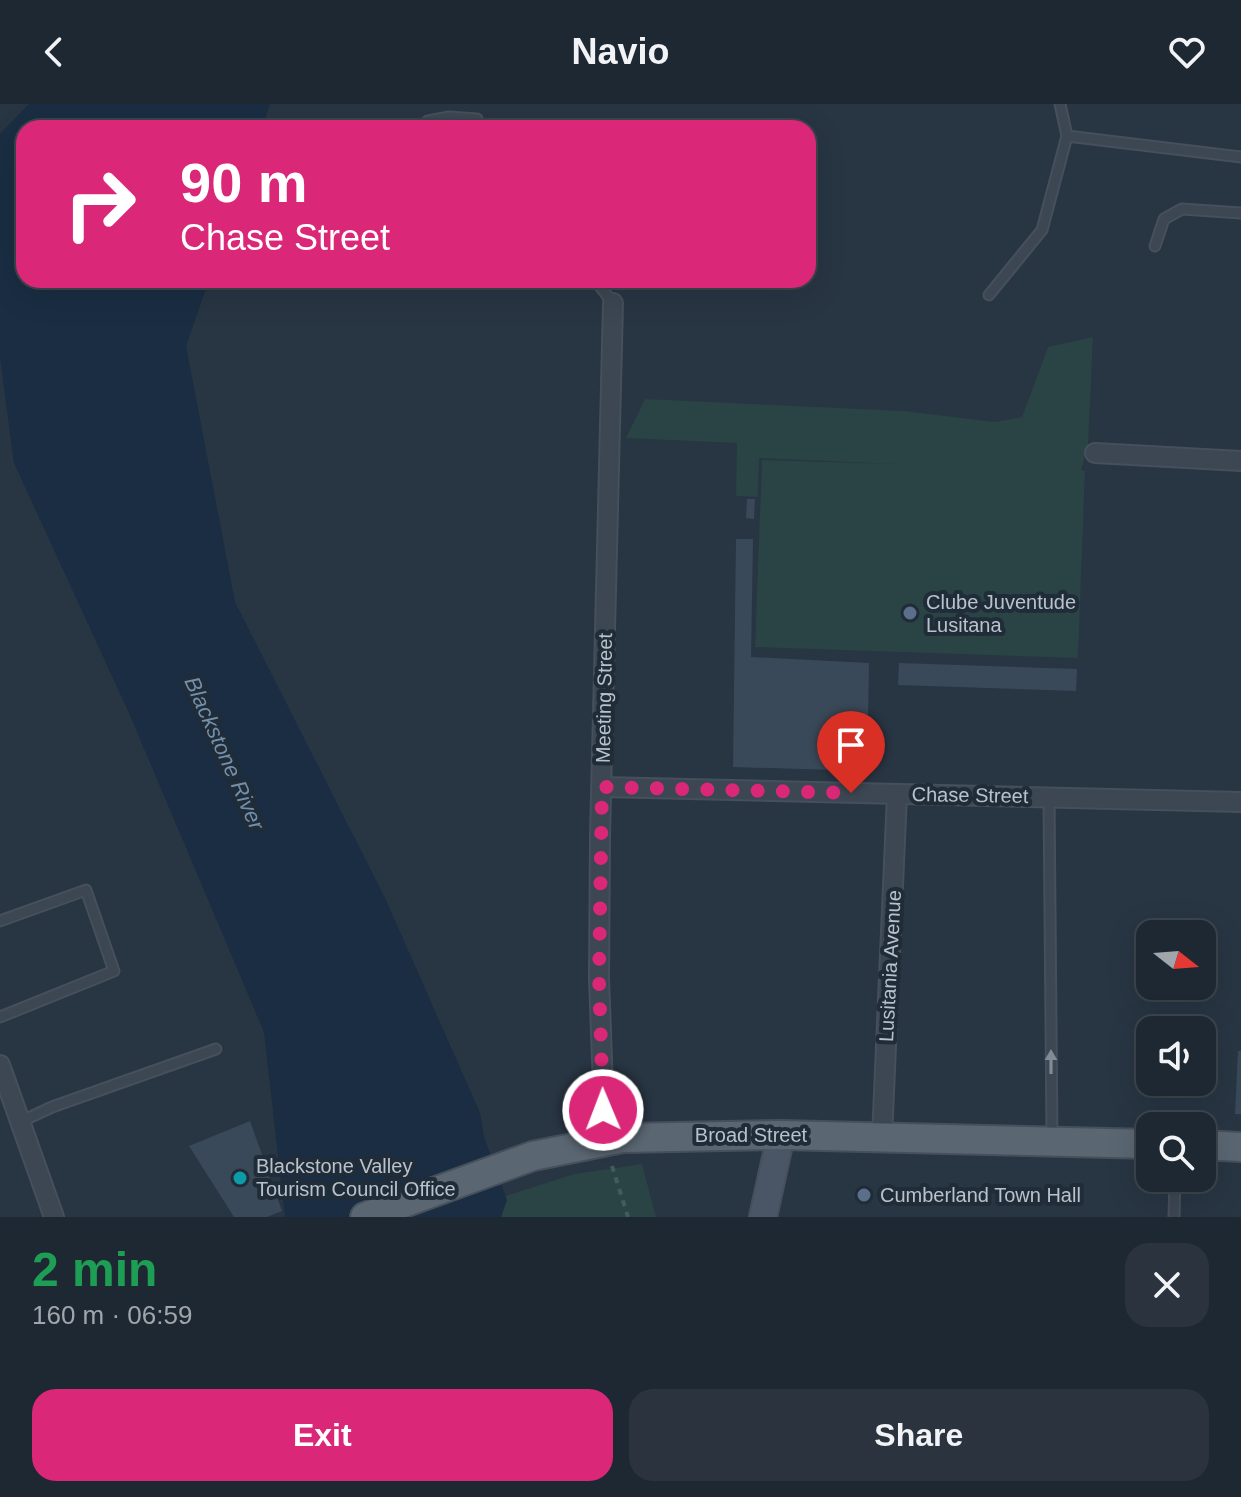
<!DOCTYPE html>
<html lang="en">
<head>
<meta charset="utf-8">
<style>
  :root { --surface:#1e2832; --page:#2b343e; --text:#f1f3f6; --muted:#a1a6ac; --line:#3c444d; --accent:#db2777 }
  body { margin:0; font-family:Arial,sans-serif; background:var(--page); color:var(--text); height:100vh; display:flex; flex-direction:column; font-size:30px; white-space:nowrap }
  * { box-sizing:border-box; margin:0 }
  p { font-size:26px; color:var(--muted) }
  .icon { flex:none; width:44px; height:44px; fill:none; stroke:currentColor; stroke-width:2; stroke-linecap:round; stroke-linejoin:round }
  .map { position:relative; height:1113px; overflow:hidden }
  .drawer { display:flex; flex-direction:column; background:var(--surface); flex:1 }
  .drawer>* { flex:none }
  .guide { position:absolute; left:16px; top:16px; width:800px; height:168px; border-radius:24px; box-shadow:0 8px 32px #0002,0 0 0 2px var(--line); background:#db2777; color:#fff; overflow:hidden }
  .needle { width:52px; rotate:107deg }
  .controls { position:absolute; left:1136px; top:816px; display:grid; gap:16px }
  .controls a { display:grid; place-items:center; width:80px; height:80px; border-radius:16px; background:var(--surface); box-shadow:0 8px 32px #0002,0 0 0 2px var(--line); font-size:40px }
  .pin { position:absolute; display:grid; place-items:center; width:68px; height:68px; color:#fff; margin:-82px -34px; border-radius:50% 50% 50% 0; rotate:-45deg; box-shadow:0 0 8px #0007 }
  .pin .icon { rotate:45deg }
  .me { position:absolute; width:88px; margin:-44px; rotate:359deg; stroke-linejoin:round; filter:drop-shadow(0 0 6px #0008) }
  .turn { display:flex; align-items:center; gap:28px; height:168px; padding:0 32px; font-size:36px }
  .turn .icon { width:104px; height:104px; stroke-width:2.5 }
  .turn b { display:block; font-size:56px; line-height:68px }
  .round { display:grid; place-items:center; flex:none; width:84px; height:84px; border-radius:24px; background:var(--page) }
  .summary { display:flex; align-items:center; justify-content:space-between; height:136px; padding:0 32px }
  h1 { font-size:48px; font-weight:700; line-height:60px; color:#1e9e55 }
  .button { display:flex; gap:16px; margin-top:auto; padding:16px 32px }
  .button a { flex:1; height:92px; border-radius:24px; background:var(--accent); color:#fff; font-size:32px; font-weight:700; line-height:92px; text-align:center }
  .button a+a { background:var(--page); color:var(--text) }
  header { display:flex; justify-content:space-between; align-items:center; height:104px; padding:0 32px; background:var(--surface); font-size:36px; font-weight:700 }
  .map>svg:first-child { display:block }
  .green { fill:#2a4344 }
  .water { fill:#1a2d42 }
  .building { fill:#3a4959 }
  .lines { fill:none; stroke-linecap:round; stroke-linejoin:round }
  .lane-casing { stroke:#46505c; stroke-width:13 }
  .street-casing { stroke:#46505c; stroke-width:22 }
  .secondary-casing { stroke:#46505c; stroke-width:30 }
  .primary-casing { stroke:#46505c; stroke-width:32 }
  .path { stroke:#435b5c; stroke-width:4; stroke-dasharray:6 6; stroke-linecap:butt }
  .lane { stroke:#3c4753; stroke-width:9 }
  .street { stroke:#3c4753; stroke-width:18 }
  .secondary { stroke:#4a5666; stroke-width:26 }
  .primary { stroke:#5a6672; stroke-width:28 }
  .oneway { fill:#818b96 }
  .route { stroke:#db2777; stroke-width:14; stroke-dasharray:0 25.2 }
  .service-dot { fill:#5c6f8a; stroke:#202c38; stroke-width:3 }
  .culture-dot { fill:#0f9aa8; stroke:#202c38; stroke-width:3 }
  .labels { text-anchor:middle; stroke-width:8; stroke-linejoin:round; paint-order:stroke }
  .poi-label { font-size:20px; fill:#b9c2cc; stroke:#202c38; text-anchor:start }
  .street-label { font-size:20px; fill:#b9c2cc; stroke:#202c38 }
  .water-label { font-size:22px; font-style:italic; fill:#738faa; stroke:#202c38 }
</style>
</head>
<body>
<header><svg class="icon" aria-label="back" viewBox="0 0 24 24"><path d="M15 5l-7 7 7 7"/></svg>Navio<svg class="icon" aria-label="heart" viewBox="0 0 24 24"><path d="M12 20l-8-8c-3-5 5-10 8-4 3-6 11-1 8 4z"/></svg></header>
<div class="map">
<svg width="1241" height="1113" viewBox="0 0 1241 1113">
  <rect width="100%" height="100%" fill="#283543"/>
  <g class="green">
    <path d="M1093 233 1088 342 1081 366 1085 367 1078 554 755 543 762 356 899 360 759 354 758 393 736 392 737 339 626 334 645 295 904 307 995 318 1022 313 1048 243Z"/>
    <path d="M642 1060 656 1113H501L506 1092 574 1070Z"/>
  </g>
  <path class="water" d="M29 0H270L262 24H24V176H209L186 242 235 498 385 794 480 1009 484 1033 507 1096 501 1113H285L264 928 129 609 14 359 0 253V30Z"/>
  <g class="building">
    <path d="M747 395H755L754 415 746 414Z"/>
    <path d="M736 435H753L751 553 869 559 867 667 733 663Z"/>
    <path d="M899 559 1077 565 1076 587 898 581Z"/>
    <path d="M1238 947H1241V1010H1235Z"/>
    <path d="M250 1017 282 1107 267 1113H234L189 1042Z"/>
  </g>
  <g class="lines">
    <defs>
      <g id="lane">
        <path d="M1060 0 1067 32"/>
        <path d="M428 24V17L449 13 477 15 481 24"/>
        <path d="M1155 142 1164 115 1182 105 1241 109"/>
        <path d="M595 176 613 199"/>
        <path d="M989 191 1042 126 1067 32 1241 53"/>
        <path d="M1049 693 1052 1033"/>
        <path d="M0 817 86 786 114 867 0 913"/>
        <path d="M20 1018 52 1003 216 945"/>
        <path d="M1174 1113 1175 1074"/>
      </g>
      <g id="street">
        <path d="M1095 349 1241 357"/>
        <path d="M602 683 1241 698"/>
        <path d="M0 961 54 1113"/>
        <path d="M882 1034 897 690"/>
        <path d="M605 1037 599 874 600 732 613 199"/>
      </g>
      <path id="secondary" d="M763 1113 781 1031"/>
      <g id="primary">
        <path d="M1202 1041 1241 1043"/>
        <path d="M365 1113 533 1052 623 1034 781 1031 1150 1040"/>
      </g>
    </defs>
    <use href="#lane" class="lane-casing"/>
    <use href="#street" class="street-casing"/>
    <use href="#secondary" class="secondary-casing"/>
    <use href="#primary" class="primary-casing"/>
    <path class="path" d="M612 1062 628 1113"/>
    <use href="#lane" class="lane"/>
    <use href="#street" class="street"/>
    <use href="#secondary" class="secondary"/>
    <use href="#primary" class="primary"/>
  </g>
  <defs><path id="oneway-solid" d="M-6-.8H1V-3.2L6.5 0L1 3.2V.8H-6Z" transform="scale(2)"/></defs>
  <use class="oneway" href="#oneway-solid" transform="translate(1051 958) rotate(-90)"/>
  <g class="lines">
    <path class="route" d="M603 1006 599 874 602 683 851 689"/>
  </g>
  <g class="service-dot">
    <circle cx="910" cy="509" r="8"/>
    <circle cx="864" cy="1091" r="8"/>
  </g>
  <circle class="culture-dot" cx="240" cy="1074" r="8"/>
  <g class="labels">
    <g class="poi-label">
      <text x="926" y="505">Clube Juventude<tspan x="926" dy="23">Lusitana</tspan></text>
      <text x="256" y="1069">Blackstone Valley<tspan x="256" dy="23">Tourism Council Office</tspan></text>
      <text x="880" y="1098">Cumberland Town Hall</text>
    </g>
    <g class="street-label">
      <text transform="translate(604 594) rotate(-89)" y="7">Meeting Street</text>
      <text transform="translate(970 691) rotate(1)" y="7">Chase Street</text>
      <text transform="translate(890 862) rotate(-87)" y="7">Lusitania Avenue</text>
      <text x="751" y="1038">Broad Street</text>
    </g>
    <g class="water-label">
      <text transform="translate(225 649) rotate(66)" y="8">Blackstone River</text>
    </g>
  </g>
</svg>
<div class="controls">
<a><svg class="needle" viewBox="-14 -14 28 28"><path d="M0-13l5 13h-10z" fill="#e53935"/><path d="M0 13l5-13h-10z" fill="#a1a6ac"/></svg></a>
<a><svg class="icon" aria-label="sound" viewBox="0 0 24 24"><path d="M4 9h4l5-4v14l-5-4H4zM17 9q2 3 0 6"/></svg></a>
<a><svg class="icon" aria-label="search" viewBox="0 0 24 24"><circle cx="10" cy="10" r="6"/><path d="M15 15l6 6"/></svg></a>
</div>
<div class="pin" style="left:851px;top:689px;background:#d93025"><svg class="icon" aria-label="arrive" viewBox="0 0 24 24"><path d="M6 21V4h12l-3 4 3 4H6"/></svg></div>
<svg class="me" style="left:603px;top:1006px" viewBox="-20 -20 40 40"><circle r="17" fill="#db2777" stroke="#fff" stroke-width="3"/><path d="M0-11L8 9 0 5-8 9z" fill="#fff"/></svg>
<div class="guide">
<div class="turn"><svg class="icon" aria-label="right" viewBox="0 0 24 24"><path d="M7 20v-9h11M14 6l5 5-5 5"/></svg><div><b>90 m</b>Chase Street</div></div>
</div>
</div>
<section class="drawer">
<div class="summary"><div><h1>2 min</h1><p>160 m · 06:59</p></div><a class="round"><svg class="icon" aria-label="close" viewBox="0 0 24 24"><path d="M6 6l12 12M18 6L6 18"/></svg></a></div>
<div class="button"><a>Exit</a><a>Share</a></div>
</section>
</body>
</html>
